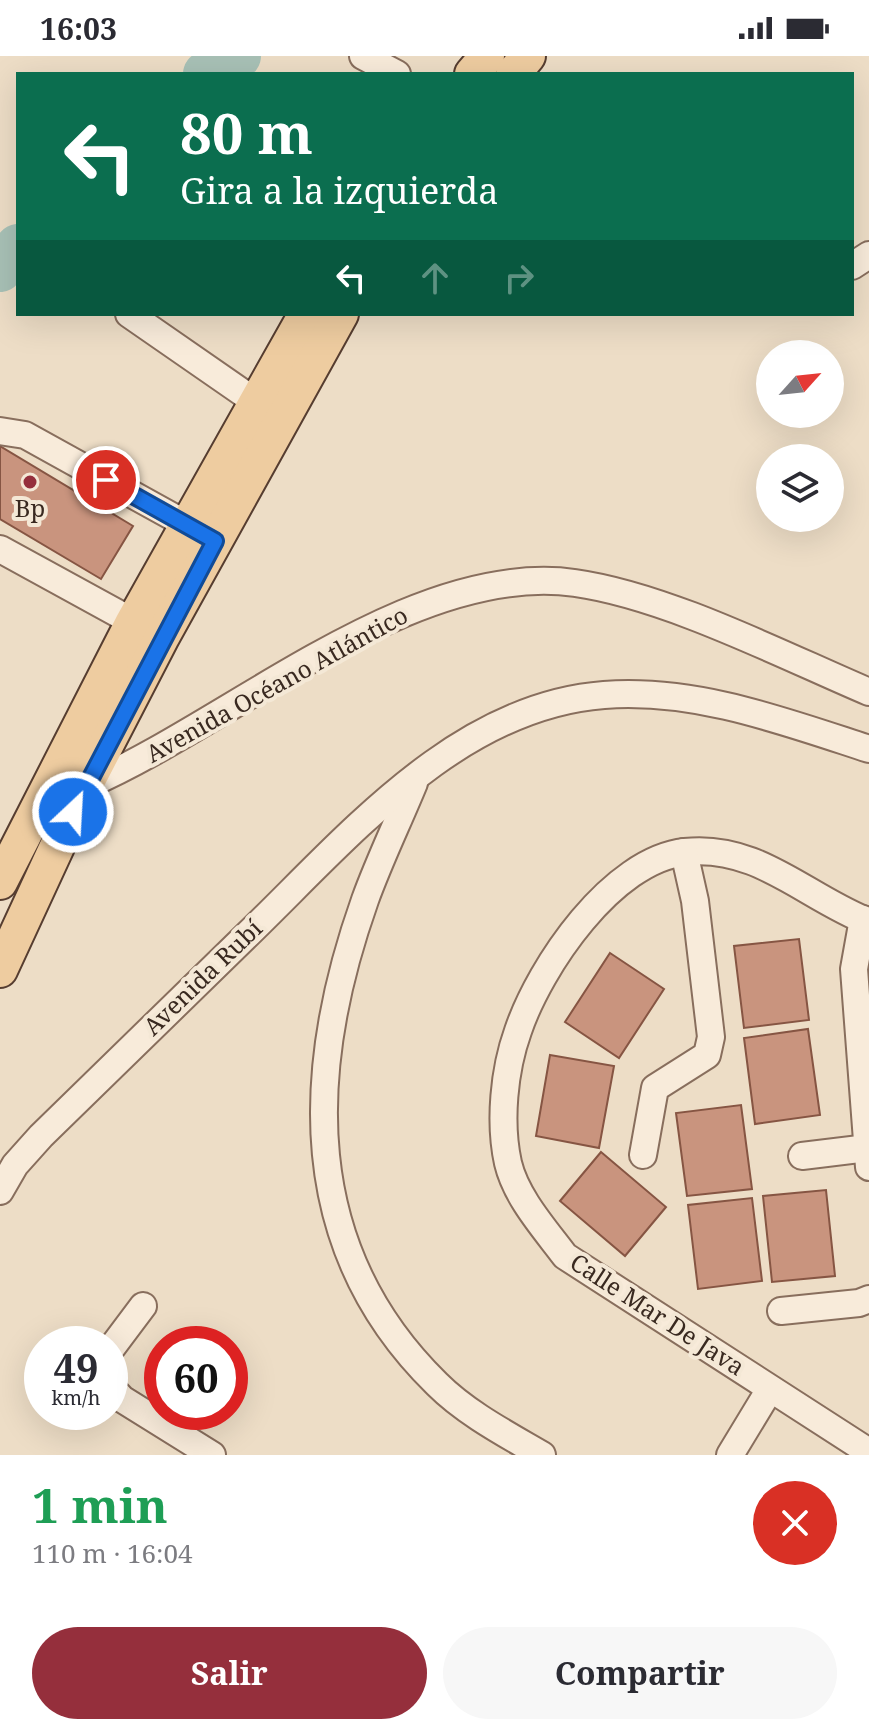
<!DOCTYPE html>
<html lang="es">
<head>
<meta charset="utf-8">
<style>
  :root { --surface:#fff; --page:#f7f7f7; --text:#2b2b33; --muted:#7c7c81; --accent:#952f3c }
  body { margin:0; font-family:"Noto Serif",serif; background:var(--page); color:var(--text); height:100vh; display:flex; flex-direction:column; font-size:30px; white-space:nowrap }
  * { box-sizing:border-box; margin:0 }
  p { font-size:26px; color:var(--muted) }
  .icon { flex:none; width:44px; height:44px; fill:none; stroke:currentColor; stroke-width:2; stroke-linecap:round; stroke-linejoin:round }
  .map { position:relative; height:1399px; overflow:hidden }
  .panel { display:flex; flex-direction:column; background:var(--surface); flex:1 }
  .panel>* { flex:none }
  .hud { position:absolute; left:16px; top:16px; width:838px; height:244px; border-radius:0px; box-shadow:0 8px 32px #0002; background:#0b6e4f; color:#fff; overflow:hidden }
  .needle { width:52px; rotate:63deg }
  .buttons { position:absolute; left:756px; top:284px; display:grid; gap:16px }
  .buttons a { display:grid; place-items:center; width:88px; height:88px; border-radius:50%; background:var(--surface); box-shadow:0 8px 32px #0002; font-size:40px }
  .speed { position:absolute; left:24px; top:1270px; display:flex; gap:16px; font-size:40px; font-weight:700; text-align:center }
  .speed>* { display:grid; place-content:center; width:104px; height:104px; border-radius:50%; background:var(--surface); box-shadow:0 8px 32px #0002; line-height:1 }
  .speed small { font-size:20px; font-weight:400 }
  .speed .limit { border:12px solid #d22; background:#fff; color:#111 }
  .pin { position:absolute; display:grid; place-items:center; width:68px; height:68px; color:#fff; margin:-34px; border:4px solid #fff; border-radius:50%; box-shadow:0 2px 8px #0007 }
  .me { position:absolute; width:88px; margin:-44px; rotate:25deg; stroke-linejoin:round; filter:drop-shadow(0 0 6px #0008) }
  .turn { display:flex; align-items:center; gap:28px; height:168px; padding:0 32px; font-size:36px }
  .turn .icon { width:104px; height:104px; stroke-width:2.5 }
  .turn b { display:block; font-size:56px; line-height:68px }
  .lanes { display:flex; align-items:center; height:76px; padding:0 32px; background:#0003; justify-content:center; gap:40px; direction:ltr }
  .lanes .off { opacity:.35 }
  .round { display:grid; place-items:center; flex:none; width:84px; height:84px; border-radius:42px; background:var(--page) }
  .head { display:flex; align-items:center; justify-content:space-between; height:136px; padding:0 32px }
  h1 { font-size:48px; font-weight:700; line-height:60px; color:#1e9e55 }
  .action { display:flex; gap:16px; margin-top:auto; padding:16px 32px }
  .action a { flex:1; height:92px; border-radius:48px; background:var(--accent); color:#fff; font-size:32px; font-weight:700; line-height:92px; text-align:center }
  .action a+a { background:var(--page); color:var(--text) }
  .status { display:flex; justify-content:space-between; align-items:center; height:56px; padding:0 40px; background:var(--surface); direction:ltr }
  .status svg { height:22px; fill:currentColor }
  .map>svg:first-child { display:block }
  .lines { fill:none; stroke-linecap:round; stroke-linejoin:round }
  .river { stroke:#a8c1b6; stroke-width:46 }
  .building { fill:#c9947e; stroke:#865543; stroke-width:2 }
  .minor-casing { stroke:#886e5d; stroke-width:30 }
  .major-casing { stroke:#563d30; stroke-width:38 }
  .minor { stroke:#f8ebda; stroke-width:26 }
  .major { stroke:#eecca0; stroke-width:34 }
  .route-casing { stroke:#114b97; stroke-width:20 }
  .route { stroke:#1a73e8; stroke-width:14 }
  .poi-dot { fill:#952f3c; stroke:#f4e8d6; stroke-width:3 }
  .labels { text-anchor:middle; stroke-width:8; stroke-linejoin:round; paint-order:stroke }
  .poi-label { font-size:24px; fill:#392920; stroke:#f4e8d6 }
  .street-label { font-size:24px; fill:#392920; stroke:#f4e8d6 }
</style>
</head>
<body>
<div class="status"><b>16:03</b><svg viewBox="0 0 49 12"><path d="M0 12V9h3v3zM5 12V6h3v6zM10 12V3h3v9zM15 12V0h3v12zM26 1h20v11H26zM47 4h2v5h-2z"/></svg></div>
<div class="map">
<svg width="869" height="1399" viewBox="0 0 869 1399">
  <rect width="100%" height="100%" fill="#edddc6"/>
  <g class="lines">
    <g class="river">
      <path d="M206 18 238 0"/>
      <path d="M0 213 18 191"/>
    </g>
  </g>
  <g class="building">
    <path d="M0 390 133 470 101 523 0 463Z"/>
    <path d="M799 883 809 964 744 972 734 890Z"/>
    <path d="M610 897 664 933 619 1002 565 966Z"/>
    <path d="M808 973 820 1059 755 1068 744 982Z"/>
    <path d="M550 999 614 1010 599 1092 536 1080Z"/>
    <path d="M741 1049 752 1133 687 1140 676 1057Z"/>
    <path d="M601 1096 666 1151 625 1200 560 1145Z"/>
    <path d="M826 1134 835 1220 772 1226 763 1140Z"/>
    <path d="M752 1142 762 1225 698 1233 688 1149Z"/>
  </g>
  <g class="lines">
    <defs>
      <g id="minor">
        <path d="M363 0 397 18"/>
        <path d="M852 210 869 199"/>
        <path d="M129 258 256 346"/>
        <path d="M0 375 25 379 202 477"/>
        <path d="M0 493 148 574"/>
        <path d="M414 727C398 766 379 805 365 844 304 1016 298 1192 437 1328 466 1357 506 1378 542 1399"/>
        <path d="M78 728 85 730C230 668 412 504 575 527 667 540 782 599 869 636"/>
        <path d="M863 863 854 913 869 1111"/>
        <path d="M869 866C805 841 758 788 685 796 612 804 540 910 518 975 504 1014 499 1066 508 1107 516 1141 544 1172 565 1200L869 1396"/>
        <path d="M643 1099 655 1032 707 999 711 981 695 845 684 796"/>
        <path d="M802 1100 868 1092"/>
        <path d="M0 1135 15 1109 41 1080C109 1014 177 948 245 881 345 785 455 650 604 639 695 632 783 665 869 693"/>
        <path d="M781 1255 859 1247 869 1243"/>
        <path d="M110 1294 143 1250"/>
        <path d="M110 1330 122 1343 212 1399"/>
        <path d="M730 1399 770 1333"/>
      </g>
      <g id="major">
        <path d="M472 18 487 0"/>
        <path d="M513 18 528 0"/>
        <path d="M0 826 133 566 306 258"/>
        <path d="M0 914 85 730 162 581 341 258"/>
      </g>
    </defs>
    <use href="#minor" class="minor-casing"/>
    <use href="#major" class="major-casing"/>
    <use href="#minor" class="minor"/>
    <use href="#major" class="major"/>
  </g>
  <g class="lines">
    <defs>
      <path id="route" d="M73 756 215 485 106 424"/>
    </defs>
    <use href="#route" class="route-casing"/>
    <use href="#route" class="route"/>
  </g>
  <circle class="poi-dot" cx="30" cy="426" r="8"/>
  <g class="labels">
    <g class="poi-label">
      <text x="30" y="461">Bp</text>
    </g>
    <g class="street-label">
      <text transform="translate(277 629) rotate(-29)" y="8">Avenida Océano Atlántico</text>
      <text transform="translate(203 922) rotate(-44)" y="8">Avenida Rubí</text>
      <text transform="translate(657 1259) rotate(33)" y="8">Calle Mar De Java</text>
    </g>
  </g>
</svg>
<div class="buttons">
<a><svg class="needle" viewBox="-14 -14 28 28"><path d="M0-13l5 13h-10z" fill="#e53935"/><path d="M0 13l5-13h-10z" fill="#7c7c81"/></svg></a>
<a><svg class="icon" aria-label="layers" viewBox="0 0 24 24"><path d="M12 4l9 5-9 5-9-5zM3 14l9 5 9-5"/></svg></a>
</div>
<div class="speed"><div>49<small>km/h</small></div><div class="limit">60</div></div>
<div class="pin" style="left:106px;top:424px;background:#d93025"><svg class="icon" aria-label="arrive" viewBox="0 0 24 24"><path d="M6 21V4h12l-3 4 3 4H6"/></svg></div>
<svg class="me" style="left:73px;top:756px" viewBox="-20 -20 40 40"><circle r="17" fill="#1a73e8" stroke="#fff" stroke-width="3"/><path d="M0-11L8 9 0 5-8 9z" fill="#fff"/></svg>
<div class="hud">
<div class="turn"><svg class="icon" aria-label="left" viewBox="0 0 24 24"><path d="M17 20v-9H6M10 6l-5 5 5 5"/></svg><div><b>80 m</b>Gira a la izquierda</div></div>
<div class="lanes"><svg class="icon" aria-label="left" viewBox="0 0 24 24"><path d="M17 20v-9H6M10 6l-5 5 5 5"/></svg><svg class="icon off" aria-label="ahead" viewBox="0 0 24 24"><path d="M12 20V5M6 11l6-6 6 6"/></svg><svg class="icon off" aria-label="right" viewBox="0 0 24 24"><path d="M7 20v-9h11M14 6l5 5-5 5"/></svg></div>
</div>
</div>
<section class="panel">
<div class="head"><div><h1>1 min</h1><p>110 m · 16:04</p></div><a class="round" style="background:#d93025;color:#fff"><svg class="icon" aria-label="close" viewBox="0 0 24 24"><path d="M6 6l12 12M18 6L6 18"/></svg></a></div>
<div class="action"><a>Salir</a><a>Compartir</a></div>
</section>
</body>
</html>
